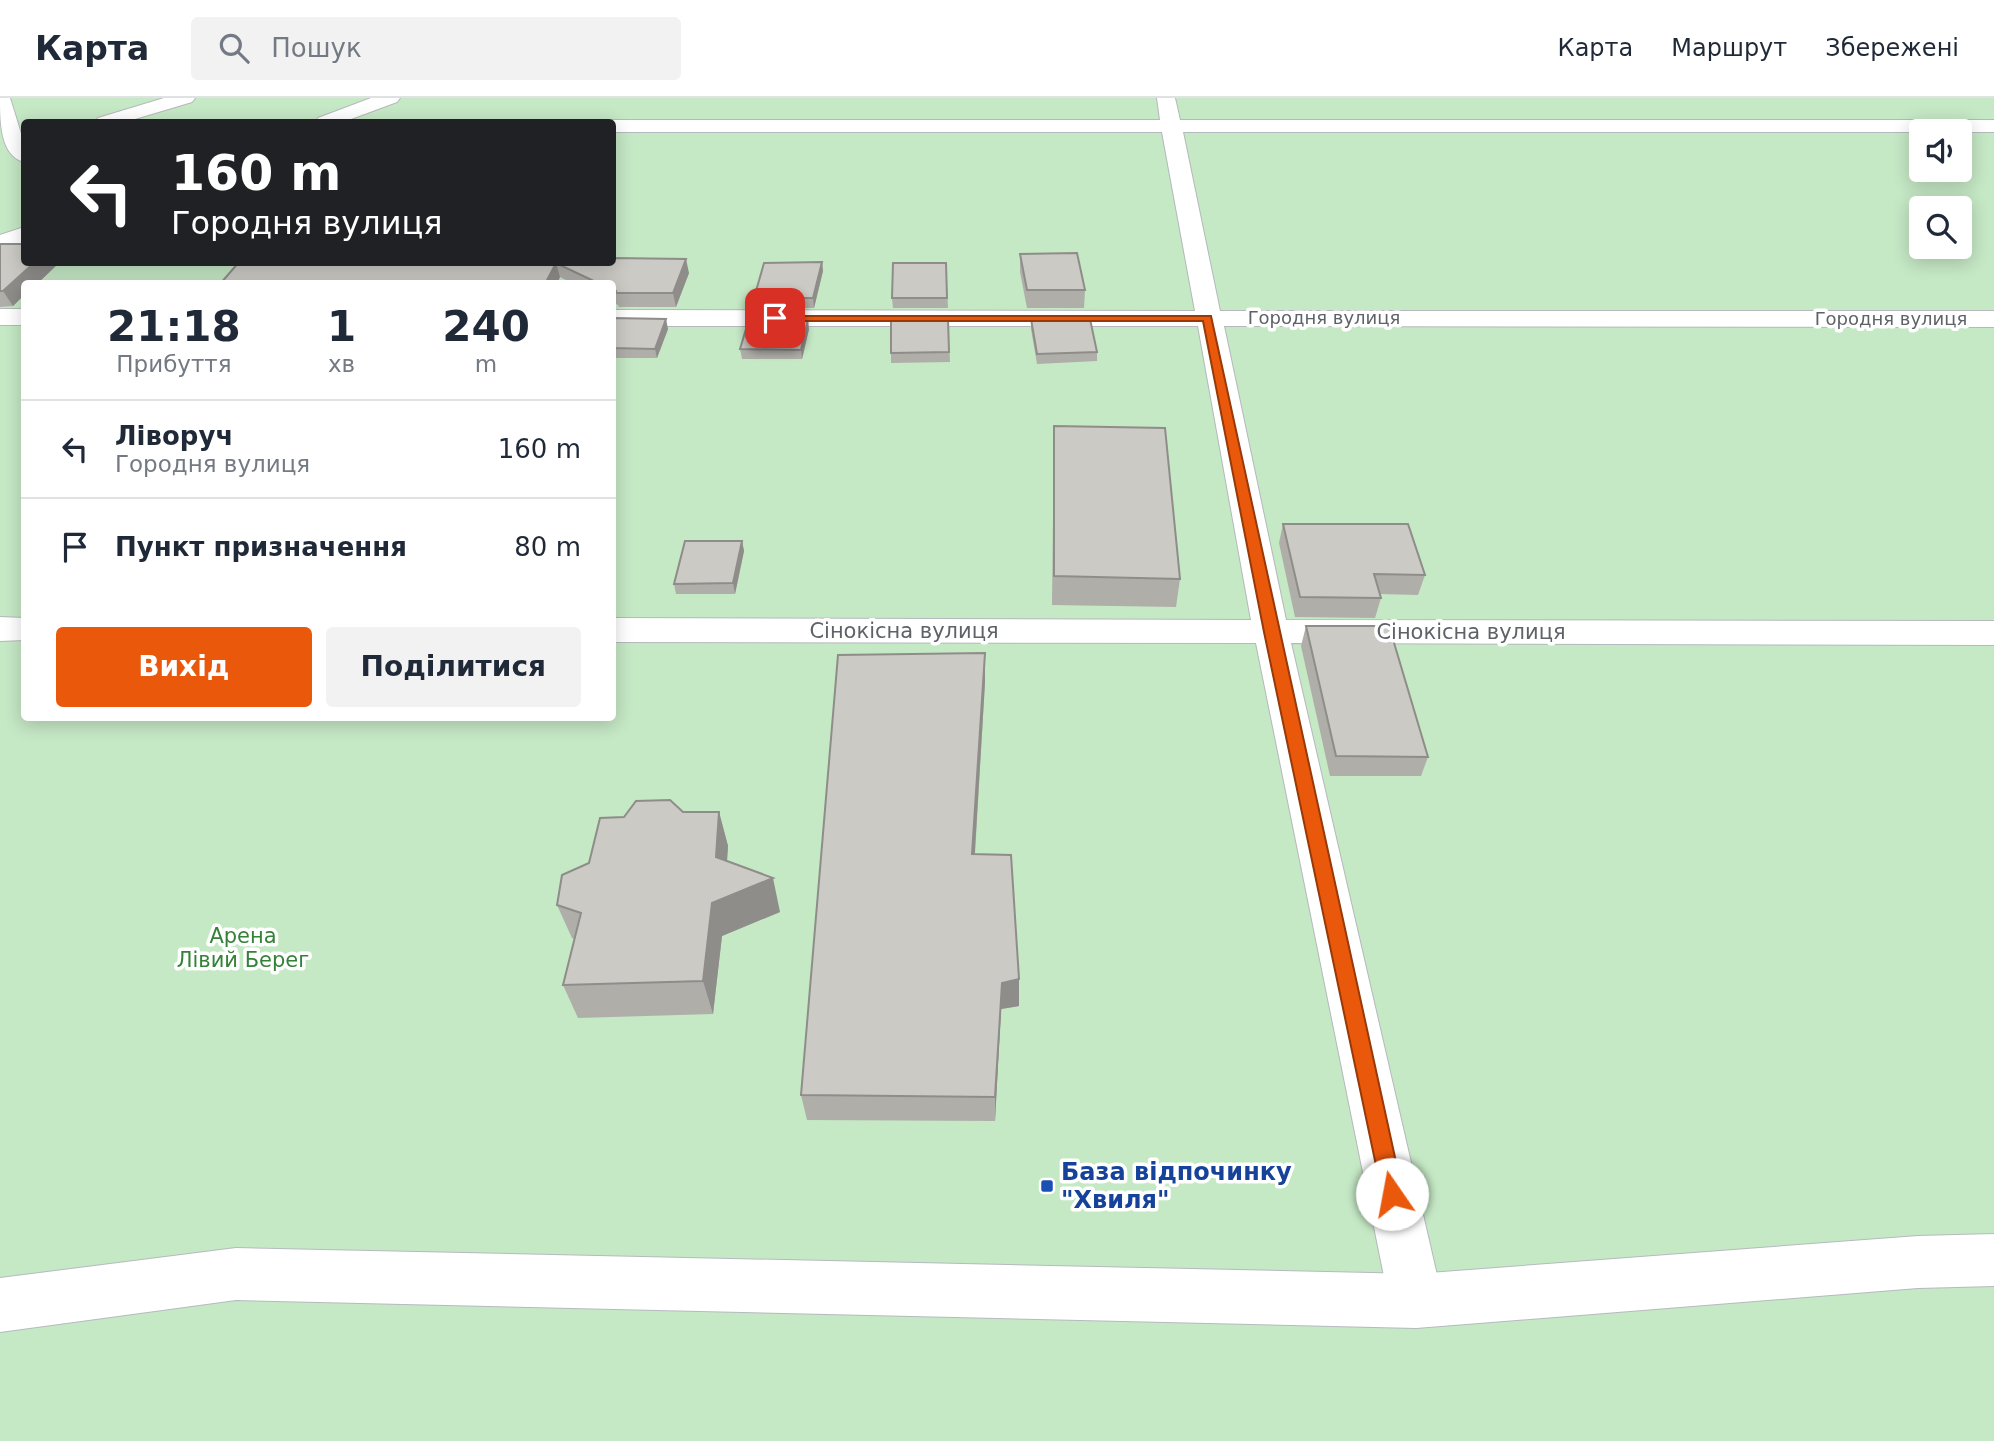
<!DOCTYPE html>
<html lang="uk">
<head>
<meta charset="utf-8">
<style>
  :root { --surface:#fff; --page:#f2f2f3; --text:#1f2937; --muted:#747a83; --line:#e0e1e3; --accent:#ea580c }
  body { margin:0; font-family:"DejaVu Sans",sans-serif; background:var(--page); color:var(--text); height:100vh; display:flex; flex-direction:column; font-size:26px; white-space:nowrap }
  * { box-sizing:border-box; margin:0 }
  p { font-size:23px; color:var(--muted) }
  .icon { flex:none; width:38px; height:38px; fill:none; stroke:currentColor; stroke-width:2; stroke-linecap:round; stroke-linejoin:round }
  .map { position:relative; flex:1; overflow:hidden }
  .panel { position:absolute; left:21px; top:182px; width:595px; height:441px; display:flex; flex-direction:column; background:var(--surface); border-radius:7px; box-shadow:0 4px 18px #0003 }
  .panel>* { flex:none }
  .top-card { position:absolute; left:21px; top:21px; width:595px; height:147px; border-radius:7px; box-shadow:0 4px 18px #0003; background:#202124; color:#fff; overflow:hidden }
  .controls { position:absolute; left:1909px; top:21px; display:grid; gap:14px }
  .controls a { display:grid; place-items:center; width:63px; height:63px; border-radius:7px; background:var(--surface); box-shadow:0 4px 18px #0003; font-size:35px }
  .pin { position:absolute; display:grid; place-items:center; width:60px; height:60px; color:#fff; margin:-30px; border-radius:14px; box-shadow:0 4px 10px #0006 }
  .me { position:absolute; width:77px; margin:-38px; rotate:348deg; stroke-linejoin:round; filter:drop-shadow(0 0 5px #0008) }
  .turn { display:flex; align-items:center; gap:24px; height:147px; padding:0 35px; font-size:32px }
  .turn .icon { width:91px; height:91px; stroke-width:2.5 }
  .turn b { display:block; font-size:49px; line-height:60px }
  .eta { display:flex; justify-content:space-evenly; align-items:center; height:119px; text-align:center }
  .eta b { font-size:42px; font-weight:700; line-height:49px }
  .button { display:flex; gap:14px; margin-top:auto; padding:14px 35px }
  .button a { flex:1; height:80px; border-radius:7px; background:var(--accent); color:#fff; font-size:28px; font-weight:700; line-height:80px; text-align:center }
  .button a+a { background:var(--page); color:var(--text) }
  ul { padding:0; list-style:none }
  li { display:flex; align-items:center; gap:21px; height:98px; padding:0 35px; border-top:2px solid var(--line) }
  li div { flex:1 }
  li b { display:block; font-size:26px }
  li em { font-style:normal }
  header { display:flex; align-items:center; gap:42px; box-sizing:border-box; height:98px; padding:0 35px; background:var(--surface); border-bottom:2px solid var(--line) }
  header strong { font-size:33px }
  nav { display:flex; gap:38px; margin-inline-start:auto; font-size:24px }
  .search { width:490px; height:63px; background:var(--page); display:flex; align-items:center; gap:18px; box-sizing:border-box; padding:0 24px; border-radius:7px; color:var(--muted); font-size:26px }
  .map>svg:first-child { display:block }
  .green { fill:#c5e8c5; fill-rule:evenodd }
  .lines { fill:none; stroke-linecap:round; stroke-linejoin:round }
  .street-casing { stroke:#b5b8bc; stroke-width:2 }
  .secondary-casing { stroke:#b6babf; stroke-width:2 }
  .street { fill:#fff; fill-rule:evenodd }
  .secondary { fill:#fff; fill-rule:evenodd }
  .wall { fill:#afaea9 }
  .shaded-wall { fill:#8f8d8a }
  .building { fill:#cccac5; stroke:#8f8d8a; stroke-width:2 }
  .route { fill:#ea580c; stroke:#983908; stroke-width:2 }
  .transit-dot { fill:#1a4fb4; stroke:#fff; stroke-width:2.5 }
  .labels { text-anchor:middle; stroke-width:7; stroke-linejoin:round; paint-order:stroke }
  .far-street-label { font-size:18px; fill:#5f6368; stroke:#fff }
  .street-label { font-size:21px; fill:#5f6368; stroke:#fff }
  .park-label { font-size:21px; fill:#348238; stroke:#fff }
  .near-transit-label { font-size:24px; font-weight:bold; fill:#164399; stroke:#fff; text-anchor:start }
</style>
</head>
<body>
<header>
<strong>Карта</strong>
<div class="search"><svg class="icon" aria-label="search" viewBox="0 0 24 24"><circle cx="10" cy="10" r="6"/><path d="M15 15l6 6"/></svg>Пошук</div>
<nav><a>Карта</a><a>Маршрут</a><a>Збережені</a></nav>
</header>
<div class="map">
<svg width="1994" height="1343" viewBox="0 0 1994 1343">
  <rect width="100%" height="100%" fill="#f1efe8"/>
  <path class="green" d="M0 0H1994V1343H0ZM24 24H612V164H24ZM1922 33H1960V72H1922ZM1922 110H1960V149H1922ZM24 186H612V620H24Z"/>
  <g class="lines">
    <defs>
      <g id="street">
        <path d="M0 0H10L24 45V64C0 58 0 23 0 0Z"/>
        <path d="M164 0H195L192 4 125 24H95L98 20Z"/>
        <path d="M371 0H400L397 4 343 24H315L318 20Z"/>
        <path d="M1157 0H1175L1180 22H1994V34H1183L1220 213H1994V229L1224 228 1286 522 1994 523V547L1291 545 1443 1203 1435 1222 1416 1230 1397 1222 1389 1203 1256 545 612 544V520L1251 522 1198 228H612V212L1195 213 1162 34H612V24H604L612 22H1160Z"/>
        <path d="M24 129V144L0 153V137Z"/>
        <rect x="0" y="211" width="24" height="16"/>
        <path d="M0 519 24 520V542L0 543Z"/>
      </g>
      <path id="secondary" d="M1994 1136V1188L1918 1190 1416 1230 236 1202 0 1234V1180L236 1150 1416 1176 1918 1138Z"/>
    </defs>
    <use href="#street" class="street-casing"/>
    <use href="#secondary" class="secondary-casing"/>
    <use href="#street" class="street"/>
    <use href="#secondary" class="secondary"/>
  </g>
  <g class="wall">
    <path d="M0 146 60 164 37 186H24V197L13 208 0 209Z"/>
    <path d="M1020 156 1085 192 1084 210H1027L1020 174Z"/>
    <path d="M239 164H612L689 175 676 209H619L618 207 612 204V186H574L560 179 557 186H220Z"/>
    <path d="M822 164 823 173 814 210H756L754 200Z"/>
    <path d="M946 165 948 210H893L892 200Z"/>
    <path d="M612 220 668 231 657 260H612Z"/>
    <path d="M948 221 950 264 891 265V255Z"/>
    <path d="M1031 221 1097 254V263L1037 266 1031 231Z"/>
    <path d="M809 231 802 261H742L740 251Z"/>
    <path d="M1054 328 1180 481 1176 509 1052 507Z"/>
    <path d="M1283 426 1425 477 1418 497 1380 496 1381 500 1375 520 1295 519 1279 445Z"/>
    <path d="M742 443 744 453 735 496H676L674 486Z"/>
    <path d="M1306 528 1428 659 1421 678H1330L1301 548Z"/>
    <path d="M985 555V584L975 756 1019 908 1001 911 995 1023 807 1022 801 997Z"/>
    <path d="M683 714H719L728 748 727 763 780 814 722 838 713 916 578 920 563 887 574 841 572 840 557 807 624 719Z"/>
  </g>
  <g class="shaded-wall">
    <path d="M686 161 689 175 676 209 673 195Z"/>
    <path d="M35 164H60L37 186H24V197L13 208 3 193Z"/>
    <path d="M822 164 823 173 814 210 813 200Z"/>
    <path d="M556 165 560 179 557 186H545Z"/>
    <path d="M666 221 668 231 657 260 655 251Z"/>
    <path d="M808 221 809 231 802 261 801 252Z"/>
    <path d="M742 443 744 453 735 496 733 485Z"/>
    <path d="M985 555V584L973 784 972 756Z"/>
    <path d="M719 714 728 748 725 793 716 759Z"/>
    <path d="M773 780 780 814 722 838 713 916 703 883 712 805Z"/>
    <path d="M1019 881V908L1001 911 995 1023V999L1002 885Z"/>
  </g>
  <g class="building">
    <path d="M0 146H24V164H35L3 193H0Z"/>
    <path d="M1077 155 1085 192H1027L1020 156Z"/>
    <path d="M612 160 686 161 673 195H615L616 193 612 191V186H600L556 165 545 186H220L239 164H612Z"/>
    <path d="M822 164 813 200H754L764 165Z"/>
    <path d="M893 165H946L947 200H892Z"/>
    <path d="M612 220 666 221 655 251 612 250Z"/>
    <path d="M749 221H808L801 252 740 251Z"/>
    <path d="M891 221H948L949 254 891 255Z"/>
    <path d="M1031 221H1090L1097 254 1037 256Z"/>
    <path d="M1054 328 1165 330 1180 481 1054 478Z"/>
    <path d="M1283 426H1408L1425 477 1374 476 1381 500 1300 499Z"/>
    <path d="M685 443H742L733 485 674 486Z"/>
    <path d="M1306 528H1389L1428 659 1336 658Z"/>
    <path d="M985 555 972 756 1011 757 1019 881 1002 885 995 999 801 997 838 557Z"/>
    <path d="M670 702 683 714H719L716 759 773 780 712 805 703 883 563 887 581 815 557 807 562 777 589 765 600 720 624 719 636 703Z"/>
  </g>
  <path class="route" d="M771 218H1211L1403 1096 1400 1103 1392 1106 1385 1103 1382 1096 1264 534 1203 223H775L770 220Z"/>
  <rect class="transit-dot" x="1040" y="1081" width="14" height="14" rx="3.5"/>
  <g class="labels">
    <g class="far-street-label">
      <text x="1324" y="226">Городня вулиця</text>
      <text x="1891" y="227">Городня вулиця</text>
    </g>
    <g class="street-label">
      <text x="904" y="540">Сінокісна вулиця</text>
      <text x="1471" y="541">Сінокісна вулиця</text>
    </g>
    <g class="park-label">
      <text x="243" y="845">Арена<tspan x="243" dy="24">Лівий Берег</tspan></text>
    </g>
    <g class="near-transit-label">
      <text x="1061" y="1082">База відпочинку<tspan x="1061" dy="28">"Хвиля"</tspan></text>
    </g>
  </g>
</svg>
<div class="controls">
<a><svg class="icon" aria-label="sound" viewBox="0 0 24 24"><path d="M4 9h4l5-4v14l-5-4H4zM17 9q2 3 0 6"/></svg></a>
<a><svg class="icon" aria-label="search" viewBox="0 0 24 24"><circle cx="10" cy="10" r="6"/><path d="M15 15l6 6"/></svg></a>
</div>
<div class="pin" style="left:775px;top:220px;background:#d93025"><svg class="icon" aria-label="arrive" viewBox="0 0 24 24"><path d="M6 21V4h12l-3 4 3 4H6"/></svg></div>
<svg class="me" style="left:1392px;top:1096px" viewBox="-20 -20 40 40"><circle r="19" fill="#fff"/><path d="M0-13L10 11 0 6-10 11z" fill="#ea580c"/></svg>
<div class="top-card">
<div class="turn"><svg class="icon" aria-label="left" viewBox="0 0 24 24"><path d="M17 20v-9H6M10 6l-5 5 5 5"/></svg><div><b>160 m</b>Городня вулиця</div></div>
</div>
<section class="panel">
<div class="eta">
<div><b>21:18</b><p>Прибуття</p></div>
<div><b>1</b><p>хв</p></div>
<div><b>240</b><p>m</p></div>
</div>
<ul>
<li><svg class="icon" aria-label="left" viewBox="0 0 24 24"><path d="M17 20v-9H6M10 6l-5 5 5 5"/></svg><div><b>Ліворуч</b><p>Городня вулиця</p></div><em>160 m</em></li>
<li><svg class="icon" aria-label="arrive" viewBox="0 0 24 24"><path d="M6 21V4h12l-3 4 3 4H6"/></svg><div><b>Пункт призначення</b></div><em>80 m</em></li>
</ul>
<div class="button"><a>Вихід</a><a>Поділитися</a></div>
</section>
</div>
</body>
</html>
